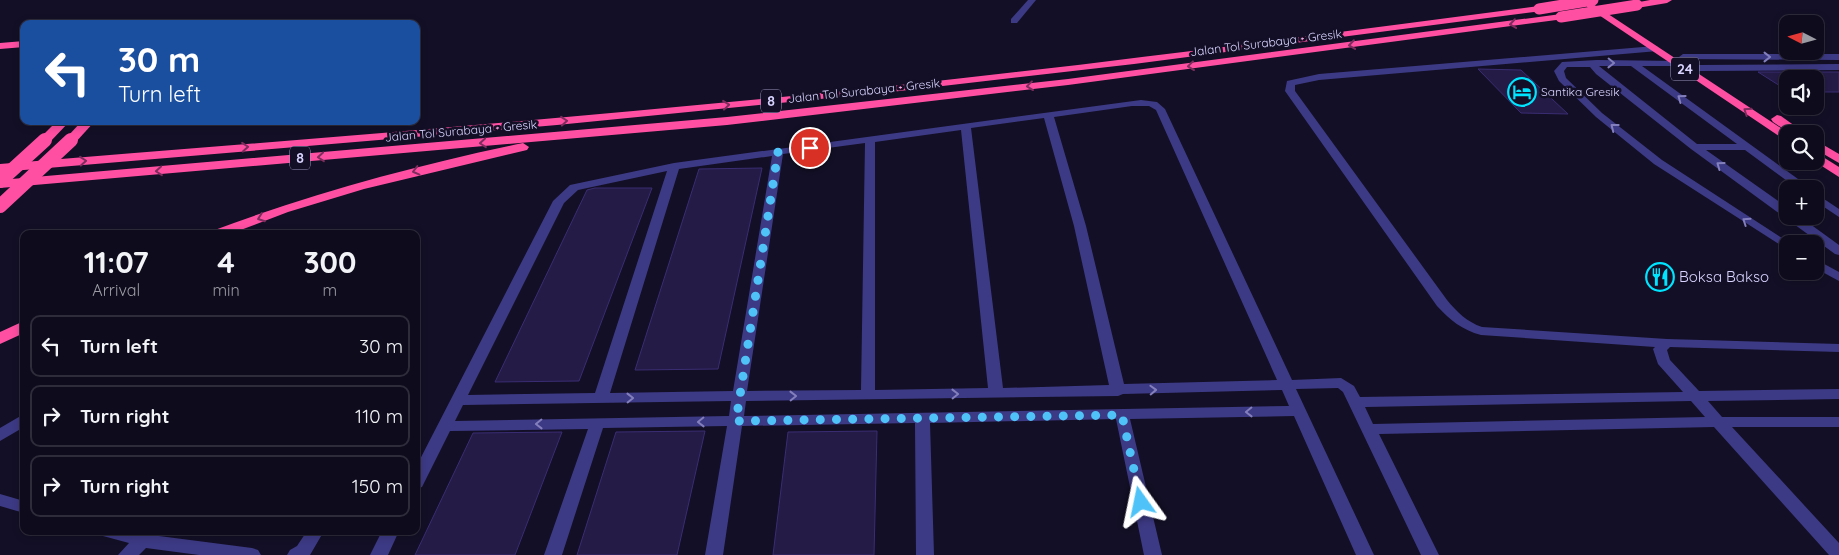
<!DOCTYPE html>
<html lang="en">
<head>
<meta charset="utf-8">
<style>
  :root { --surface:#0e0b1c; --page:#171425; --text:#f1f3f6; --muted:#9b9ba3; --line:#2e2b3b }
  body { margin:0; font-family:Quicksand,sans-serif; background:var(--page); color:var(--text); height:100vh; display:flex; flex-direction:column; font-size:19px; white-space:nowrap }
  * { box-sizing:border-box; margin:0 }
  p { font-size:16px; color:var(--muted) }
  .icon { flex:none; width:28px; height:28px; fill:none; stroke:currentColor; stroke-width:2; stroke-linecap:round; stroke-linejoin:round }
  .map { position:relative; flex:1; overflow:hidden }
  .side { position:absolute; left:20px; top:230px; width:400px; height:305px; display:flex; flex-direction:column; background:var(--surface); border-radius:10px; box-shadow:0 2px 8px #0003,0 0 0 1px var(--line) }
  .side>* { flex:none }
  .banner { position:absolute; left:20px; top:20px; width:400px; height:105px; border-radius:10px; box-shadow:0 2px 8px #0003,0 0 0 1px var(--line); background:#1a4fa0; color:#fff; overflow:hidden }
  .needle { width:32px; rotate:276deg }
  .tools { position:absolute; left:1779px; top:15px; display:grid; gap:10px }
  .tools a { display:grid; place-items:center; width:45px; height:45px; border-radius:10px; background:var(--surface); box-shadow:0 2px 8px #0003,0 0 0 1px var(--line); font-size:25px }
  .pin { position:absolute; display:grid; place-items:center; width:42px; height:42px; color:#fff; margin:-21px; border:2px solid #fff; border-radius:50%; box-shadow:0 1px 5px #0007 }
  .me { position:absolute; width:55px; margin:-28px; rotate:348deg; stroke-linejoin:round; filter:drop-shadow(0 0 4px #0008) }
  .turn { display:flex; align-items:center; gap:18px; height:105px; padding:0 15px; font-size:22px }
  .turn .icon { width:65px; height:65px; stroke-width:2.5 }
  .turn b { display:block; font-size:35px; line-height:42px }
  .eta { display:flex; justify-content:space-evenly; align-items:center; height:85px; text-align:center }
  .eta b { font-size:30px; font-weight:700; line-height:35px }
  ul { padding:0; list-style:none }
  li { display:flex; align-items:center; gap:15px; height:62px; margin:0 10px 8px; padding:0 5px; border:2px solid var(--line); border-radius:10px }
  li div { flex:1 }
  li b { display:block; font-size:19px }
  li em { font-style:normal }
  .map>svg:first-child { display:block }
  .building { fill:#241b47; stroke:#3b2d73 }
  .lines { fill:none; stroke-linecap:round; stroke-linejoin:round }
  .minor { fill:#3d3a85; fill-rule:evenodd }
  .highway { fill:#ff4fa3; fill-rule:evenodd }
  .highway-bridge-far1 { stroke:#ff4fa3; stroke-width:11 }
  .highway-bridge { stroke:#ff4fa3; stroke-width:14 }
  .oneway { stroke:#7d2c5e }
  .oneway2 { stroke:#837fbc }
  .route { stroke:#4fc3f7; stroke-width:9; stroke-dasharray:0 16.2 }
  .labels { text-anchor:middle; stroke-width:5; stroke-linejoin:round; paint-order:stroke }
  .far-street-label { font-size:12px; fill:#d9d4ff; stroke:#130f26 }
  .far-poi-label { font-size:12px; fill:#d9d4ff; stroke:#130f26; text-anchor:start }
  .shield { fill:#130f26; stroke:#9e99be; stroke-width:1 }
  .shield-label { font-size:14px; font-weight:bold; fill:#d9d4ff }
  .poi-label { font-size:15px; fill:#d9d4ff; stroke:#130f26; text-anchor:start }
</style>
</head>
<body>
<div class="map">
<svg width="1839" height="555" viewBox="0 0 1839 555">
  <rect width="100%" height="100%" fill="#130f26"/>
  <g class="building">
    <path d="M1478 69 1521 70 1568 114 1521 113Z"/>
    <path d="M1758 72H1839V92H1815V79H1788V91Z"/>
    <path d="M762 168 718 369 635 370 699 169Z"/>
    <path d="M595 188H652L579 381 495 382 587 190Z"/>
    <path d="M705 431 677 555H577L616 432Z"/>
    <path d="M877 431 874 555H773L788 432Z"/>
    <path d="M562 432 515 555H415L473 433Z"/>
  </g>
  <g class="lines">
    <g class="minor">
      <path d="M1028 0H1036L1017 23H1011V19Z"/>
      <path d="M1655 46 1658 47V51L1319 80 1295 85V91L1447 300C1457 312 1467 322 1482 327L1667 339 1839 344V352L1670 347 1667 350 1670 360 1699 391 1839 389V399L1708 401 1722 417H1839V427H1732L1839 543V555H1829L1714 427 1379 434 1439 555H1421L1343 392 1338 388 1296 389 1374 555H1356L1294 416 1130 419 1162 555H1144L1116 419 930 423 934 555H916L915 423 742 426 723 555H705L727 426 603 428 562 555H544L588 429 450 431 422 487 416 489V467L553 201 570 185 674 163 1141 100 1157 102 1165 109 1292 380 1341 378 1354 386 1360 397 1683 392 1658 364 1653 349 1655 347 1481 335C1462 330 1450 320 1437 306L1285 91 1287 81 1319 74ZM1132 106H1149L1156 110 1277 380 1124 384 1086 226 1054 117ZM1044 118 1074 226 1109 385 1003 388 971 128ZM961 130 988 388 875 390V142ZM865 143 861 390 747 391 783 154ZM772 156 733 391 610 393 679 169ZM667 171 595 393 468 395 564 203 578 190ZM1282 390 1289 406 744 416 746 401 1118 396 1123 394ZM731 401 729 416 455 421 463 405ZM1691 401 1705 417 1373 424 1365 407Z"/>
      <path d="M1683 54H1839V60L1680 59 1679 57Z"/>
      <path d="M1597 60 1679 61V65L1676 66H1642L1809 187 1810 189H1798L1745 150H1706L1788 208V216H1799L1839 245V255L1835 254 1691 149 1596 74 1590 67H1567L1564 71 1566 78 1602 113 1662 160 1791 244H1788V250L1654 164 1596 117 1559 81 1554 71 1562 62ZM1599 66H1631L1737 144H1697Z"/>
      <path d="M1839 64V70L1699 71 1695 68 1699 65Z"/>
      <path d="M1815 193 1839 209V217L1815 201Z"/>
      <path d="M1815 259 1839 272V281L1815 268Z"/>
      <path d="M24 414V427L0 441V428Z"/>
      <path d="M0 494 24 501V513L0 506Z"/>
      <path d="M101 531H133L140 533 142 531H162L159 536 252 548 258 550 261 555H199L146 548 139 555H118L129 543 103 536Z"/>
      <path d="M307 531H324L310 555H287L290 550 297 546Z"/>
      <path d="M382 531H399L388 555H370Z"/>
    </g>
    <g class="highway">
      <path d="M1650 0H1672L1667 3 1637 8 1632 5 1634 3Z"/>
      <path d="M1590 2 1790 134H1788V142L1587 7V3Z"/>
      <path d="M1539 6 1542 7V11L1134 64 891 92 557 125 0 172V164C297 140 594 117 891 86 1107 63 1323 34 1539 6Z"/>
      <path d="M1561 14 1566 17 1564 19 1068 85 727 125 0 188V180L727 117 1068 79Z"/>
      <path d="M24 41V47L0 49V43Z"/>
      <path d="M1777 115 1781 116 1806 134H1791L1773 122 1771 119Z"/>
      <path d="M57 121H70L49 143H41L39 140 41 137Z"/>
      <path d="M82 121H95L75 143H67L65 140 67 137Z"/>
      <path d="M1815 140 1839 154V163L1815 149Z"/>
      <path d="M523 143 529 147 527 150 364 189 288 212 230 234H210L212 231C313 193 417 165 523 143Z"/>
      <path d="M1815 152 1839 167V177L1814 161Z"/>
      <path d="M24 321V333L0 344V332Z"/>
    </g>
    <g class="highway-bridge-far1">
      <path d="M1539 9 1593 0"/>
      <path d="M1561 17 1637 5"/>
    </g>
    <g class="highway-bridge">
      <path d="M0 181 45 140"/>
      <path d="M0 206 71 140"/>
    </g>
  </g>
  <defs><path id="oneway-chevron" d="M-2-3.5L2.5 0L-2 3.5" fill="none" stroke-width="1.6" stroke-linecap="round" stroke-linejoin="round" transform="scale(1.25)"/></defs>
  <g class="oneway">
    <use href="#oneway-chevron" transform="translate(1513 24) rotate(172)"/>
    <use href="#oneway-chevron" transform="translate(1352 45) rotate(172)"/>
    <use href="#oneway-chevron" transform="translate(1191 66) rotate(173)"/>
    <use href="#oneway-chevron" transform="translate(1030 86) rotate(173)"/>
    <use href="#oneway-chevron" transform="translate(726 105) rotate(-6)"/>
    <use href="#oneway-chevron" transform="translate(1747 111) rotate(-146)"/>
    <use href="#oneway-chevron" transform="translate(564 121) rotate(-5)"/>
    <use href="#oneway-chevron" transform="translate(483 143) rotate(175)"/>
    <use href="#oneway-chevron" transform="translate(245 147) rotate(-5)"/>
    <use href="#oneway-chevron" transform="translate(321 157) rotate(175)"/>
    <use href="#oneway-chevron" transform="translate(83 161) rotate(-5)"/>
    <use href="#oneway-chevron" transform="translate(159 171) rotate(175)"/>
    <use href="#oneway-chevron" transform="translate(416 171) rotate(166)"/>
    <use href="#oneway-chevron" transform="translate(261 218) rotate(160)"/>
  </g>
  <g class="oneway2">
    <use href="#oneway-chevron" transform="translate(1767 57)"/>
    <use href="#oneway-chevron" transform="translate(1611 63) rotate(1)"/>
    <use href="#oneway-chevron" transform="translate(1681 98) rotate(-144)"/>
    <use href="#oneway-chevron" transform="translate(1614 127) rotate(-142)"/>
    <use href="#oneway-chevron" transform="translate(1720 165) rotate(-144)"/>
    <use href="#oneway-chevron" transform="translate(1746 221) rotate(-146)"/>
    <use href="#oneway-chevron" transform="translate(1153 390) rotate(-2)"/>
    <use href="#oneway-chevron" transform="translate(955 394) rotate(-1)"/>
    <use href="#oneway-chevron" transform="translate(793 396) rotate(-1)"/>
    <use href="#oneway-chevron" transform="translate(630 398) rotate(-1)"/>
    <use href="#oneway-chevron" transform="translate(1249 412) rotate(179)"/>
    <use href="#oneway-chevron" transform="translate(701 422) rotate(179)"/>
    <use href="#oneway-chevron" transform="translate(539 424) rotate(179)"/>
  </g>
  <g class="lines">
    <path class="route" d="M810 148 778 152 736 421 1122 415 1141 502"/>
  </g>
  <defs>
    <symbol id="hotel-ring" viewBox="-11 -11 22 22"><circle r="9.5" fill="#130f26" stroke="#00e5ff" stroke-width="1.5"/><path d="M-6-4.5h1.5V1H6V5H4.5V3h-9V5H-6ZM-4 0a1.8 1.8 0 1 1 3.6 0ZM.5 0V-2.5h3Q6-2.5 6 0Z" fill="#00e5ff"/></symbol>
    <symbol id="restaurant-ring" viewBox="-11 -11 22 22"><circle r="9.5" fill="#130f26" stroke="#00e5ff" stroke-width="1.5"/><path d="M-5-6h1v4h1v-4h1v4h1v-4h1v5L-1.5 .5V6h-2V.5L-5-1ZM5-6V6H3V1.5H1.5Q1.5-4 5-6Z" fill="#00e5ff"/></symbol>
  </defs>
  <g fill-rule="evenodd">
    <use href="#hotel-ring" x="1506" y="76" width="32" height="32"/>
    <use href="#restaurant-ring" x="1644" y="261" width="32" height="32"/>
  </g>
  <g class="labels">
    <g class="far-street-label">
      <text transform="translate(1266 43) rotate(-7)" y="4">Jalan Tol Surabaya - Gresik</text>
      <text transform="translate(864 91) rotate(-6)" y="4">Jalan Tol Surabaya - Gresik</text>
      <text transform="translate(461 131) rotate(-5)" y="4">Jalan Tol Surabaya - Gresik</text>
    </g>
    <g class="far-poi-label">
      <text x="1541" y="96">Santika Gresik</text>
    </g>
    <g class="shield">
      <rect x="1671" y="57.5" width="28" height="23" rx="4"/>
      <rect x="761" y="89.5" width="20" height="23" rx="4"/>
      <rect x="290" y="146.5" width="20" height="23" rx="4"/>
    </g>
    <g class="shield-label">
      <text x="1685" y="74">24</text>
      <text x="771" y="106">8</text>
      <text x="300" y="163">8</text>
    </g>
    <g class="poi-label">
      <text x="1679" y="282">Boksa Bakso</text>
    </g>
  </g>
</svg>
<div class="tools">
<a><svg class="needle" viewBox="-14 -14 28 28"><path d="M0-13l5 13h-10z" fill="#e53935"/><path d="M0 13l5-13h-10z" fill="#9b9ba3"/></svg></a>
<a><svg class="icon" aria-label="sound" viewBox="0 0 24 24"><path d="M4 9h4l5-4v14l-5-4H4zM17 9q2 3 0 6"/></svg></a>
<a><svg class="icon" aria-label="search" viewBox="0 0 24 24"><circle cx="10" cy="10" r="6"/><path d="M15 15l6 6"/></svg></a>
<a>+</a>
<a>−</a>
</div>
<div class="pin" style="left:810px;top:148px;background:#d93025"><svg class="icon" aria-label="arrive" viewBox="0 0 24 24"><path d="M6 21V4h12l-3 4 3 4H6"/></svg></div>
<svg class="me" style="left:1141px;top:502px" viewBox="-20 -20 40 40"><path d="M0-17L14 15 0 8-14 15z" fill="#4fc3f7" stroke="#fff" stroke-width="4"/></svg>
<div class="banner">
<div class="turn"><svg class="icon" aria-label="left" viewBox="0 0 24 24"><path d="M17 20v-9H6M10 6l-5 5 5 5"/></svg><div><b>30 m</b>Turn left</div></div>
</div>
<section class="side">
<div class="eta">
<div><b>11:07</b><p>Arrival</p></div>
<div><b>4</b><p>min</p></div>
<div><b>300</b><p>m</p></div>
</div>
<ul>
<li><svg class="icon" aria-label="left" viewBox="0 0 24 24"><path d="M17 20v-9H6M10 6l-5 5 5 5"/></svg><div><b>Turn left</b></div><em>30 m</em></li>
<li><svg class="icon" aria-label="right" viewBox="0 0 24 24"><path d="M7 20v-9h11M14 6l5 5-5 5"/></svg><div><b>Turn right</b></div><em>110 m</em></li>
<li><svg class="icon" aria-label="right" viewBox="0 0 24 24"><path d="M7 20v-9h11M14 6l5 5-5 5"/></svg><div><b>Turn right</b></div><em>150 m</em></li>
</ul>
</section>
</div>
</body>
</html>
